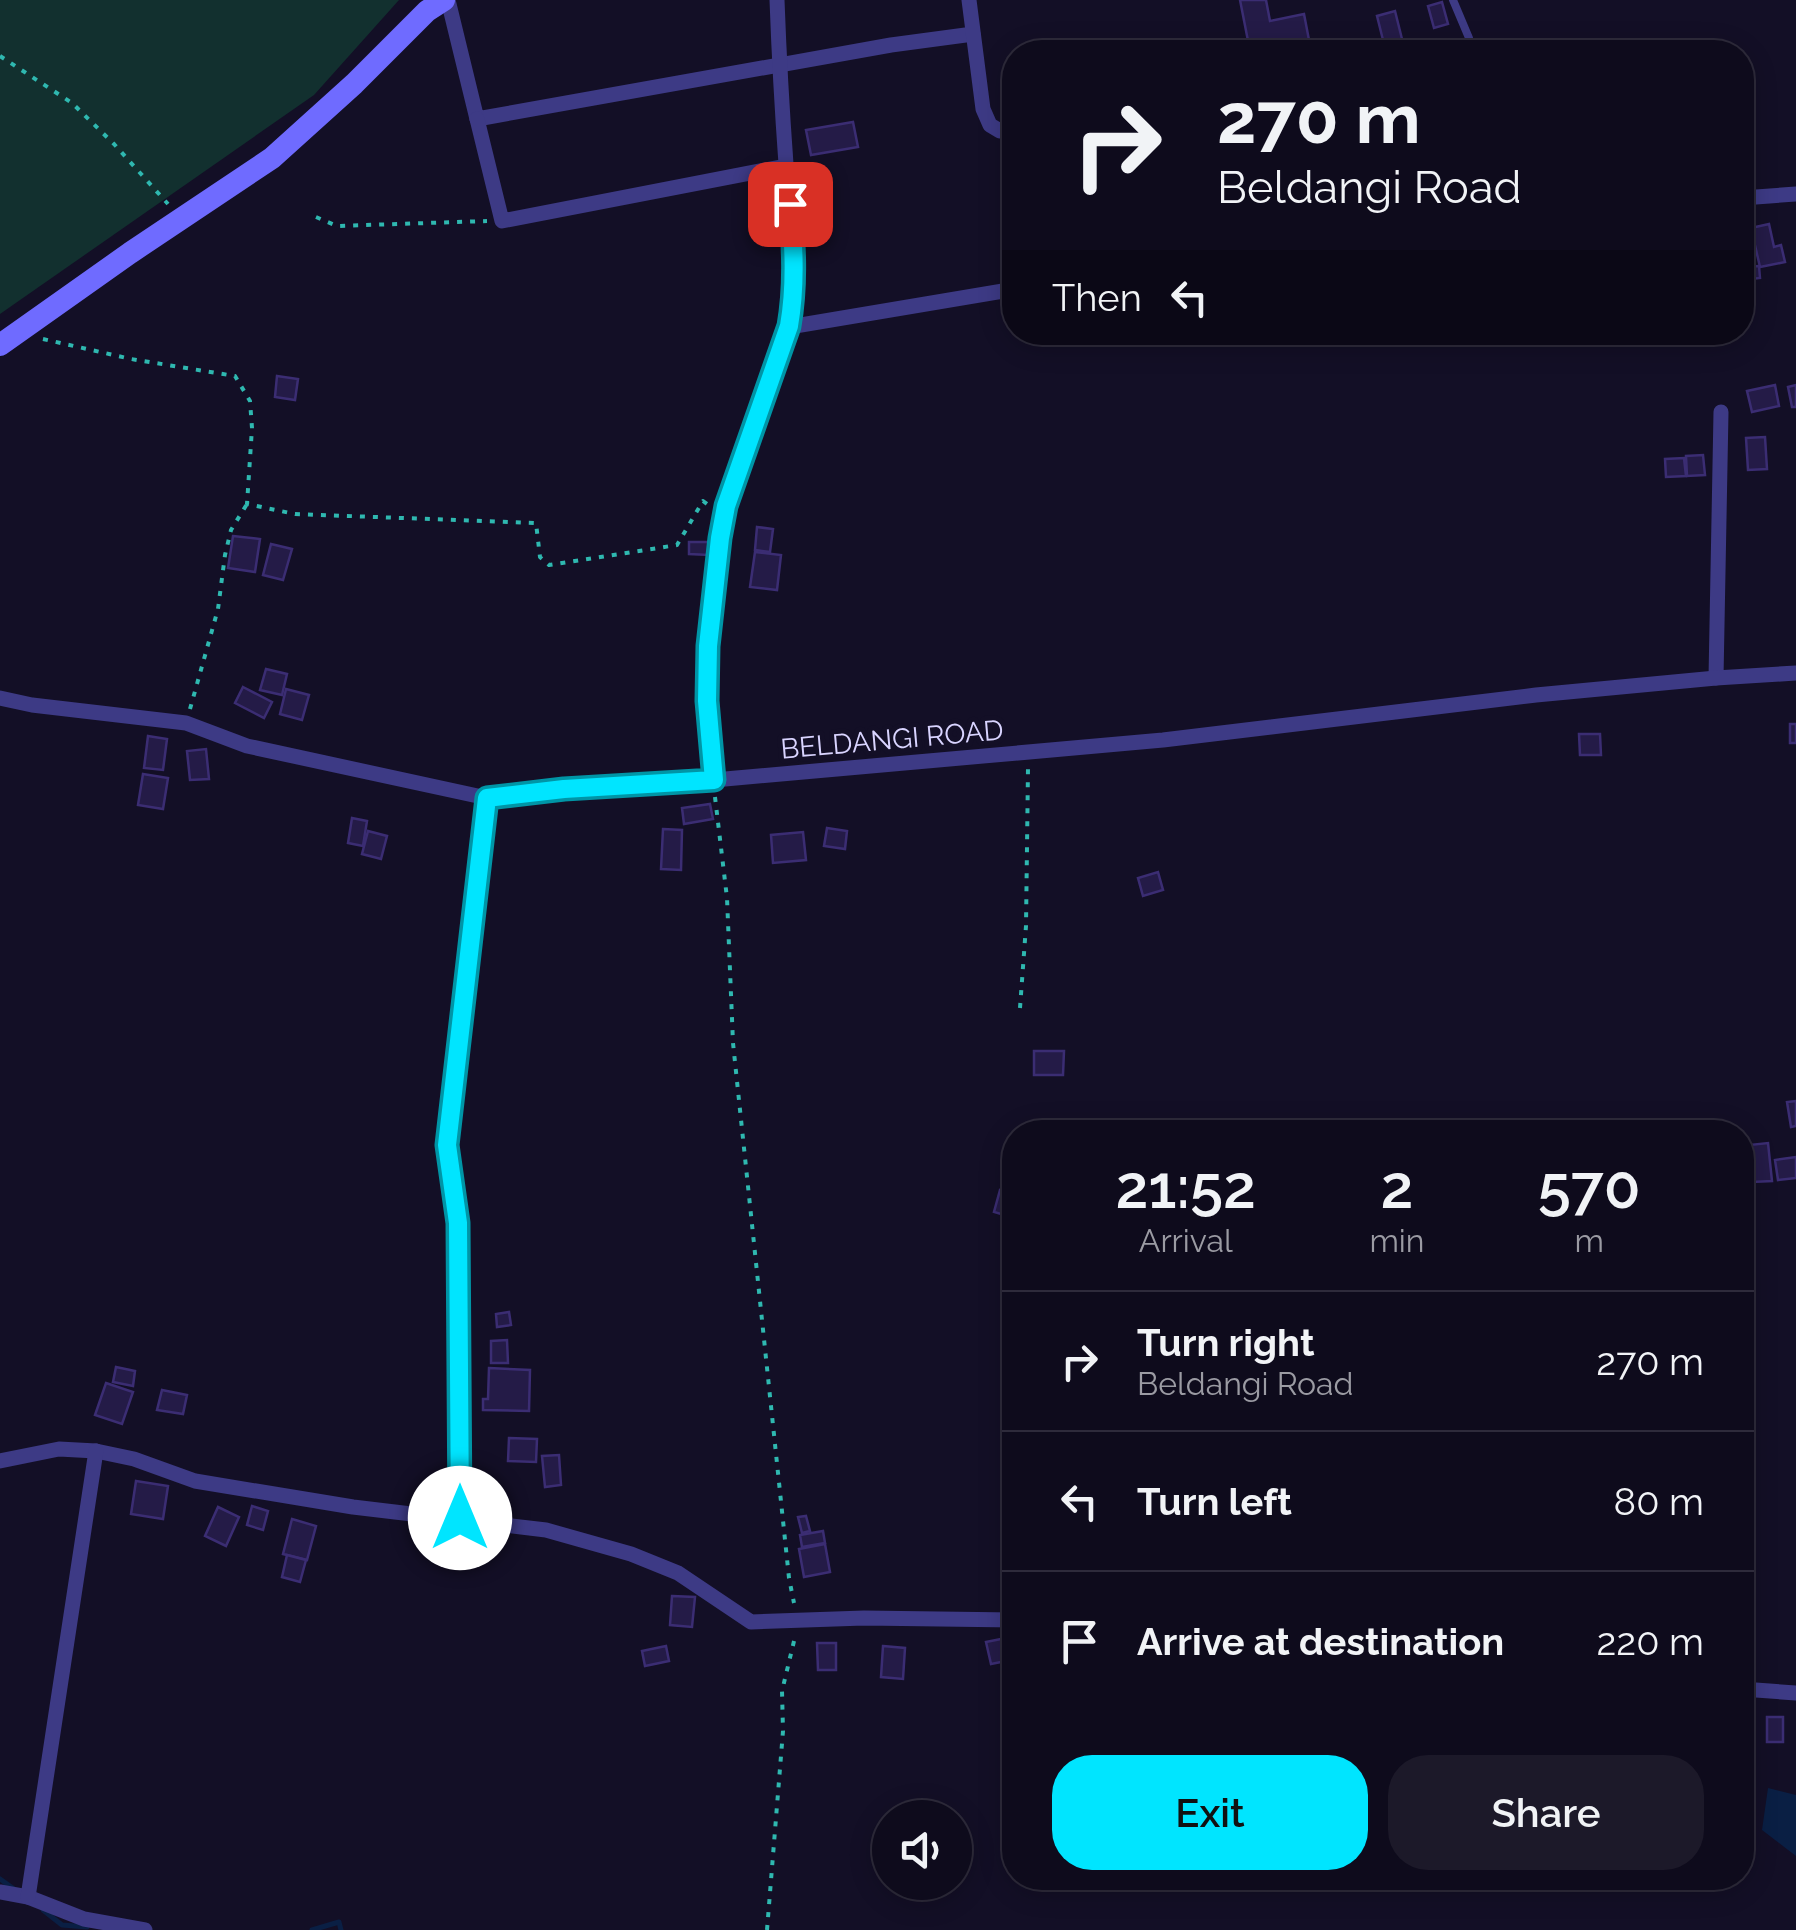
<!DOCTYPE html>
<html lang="en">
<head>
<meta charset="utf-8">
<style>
  :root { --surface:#0e0b1c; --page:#1c1929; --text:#f1f3f6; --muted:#9b9ba3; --line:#2e2b3b; --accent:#00e5ff }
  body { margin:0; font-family:Raleway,sans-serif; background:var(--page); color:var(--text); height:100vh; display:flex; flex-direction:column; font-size:38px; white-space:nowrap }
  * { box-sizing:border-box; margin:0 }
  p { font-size:32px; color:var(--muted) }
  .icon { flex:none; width:55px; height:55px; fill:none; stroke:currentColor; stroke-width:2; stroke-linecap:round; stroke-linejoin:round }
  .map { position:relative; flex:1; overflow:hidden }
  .panel { position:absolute; left:1002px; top:1120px; width:752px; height:770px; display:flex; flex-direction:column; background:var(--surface); border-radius:40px; box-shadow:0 5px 25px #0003,0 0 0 2px var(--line) }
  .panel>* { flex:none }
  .top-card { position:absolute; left:1002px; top:40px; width:752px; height:305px; border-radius:40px; box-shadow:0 5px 25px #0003,0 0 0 2px var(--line); background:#0e0b1c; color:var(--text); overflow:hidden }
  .controls { position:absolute; left:872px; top:1800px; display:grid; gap:20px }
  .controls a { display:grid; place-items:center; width:100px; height:100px; border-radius:50%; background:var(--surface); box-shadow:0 5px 25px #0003,0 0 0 2px var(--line); font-size:50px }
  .pin { position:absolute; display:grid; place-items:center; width:85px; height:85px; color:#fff; margin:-42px; border-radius:20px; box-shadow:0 5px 15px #0006 }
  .me { position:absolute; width:110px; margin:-55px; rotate:0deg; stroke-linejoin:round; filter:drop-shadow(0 0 8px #0008) }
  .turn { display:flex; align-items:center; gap:35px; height:210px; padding:0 50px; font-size:45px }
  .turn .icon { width:130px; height:130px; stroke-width:2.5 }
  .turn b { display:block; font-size:70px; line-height:85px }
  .then { display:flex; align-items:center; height:95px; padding:0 50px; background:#0003; gap:20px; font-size:38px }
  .eta { display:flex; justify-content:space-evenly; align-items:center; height:170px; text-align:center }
  .eta b { font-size:60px; font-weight:600; line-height:70px }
  .primary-button { display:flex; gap:20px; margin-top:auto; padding:20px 50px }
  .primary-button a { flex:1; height:115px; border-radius:40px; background:var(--accent); color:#111; font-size:40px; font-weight:600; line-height:115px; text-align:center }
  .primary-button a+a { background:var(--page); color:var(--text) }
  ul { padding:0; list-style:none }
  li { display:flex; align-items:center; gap:30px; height:140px; padding:0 50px; border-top:2px solid var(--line) }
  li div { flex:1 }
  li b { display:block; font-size:38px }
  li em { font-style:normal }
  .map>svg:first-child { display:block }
  .green { fill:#12302f }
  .water { fill:#0a1f44 }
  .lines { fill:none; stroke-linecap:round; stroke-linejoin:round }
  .stream { stroke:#0a1f44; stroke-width:5 }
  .building { fill:#241b47; stroke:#3b2d73; stroke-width:2.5 }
  .path { stroke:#2fb8b0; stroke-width:4; stroke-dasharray:5 8; stroke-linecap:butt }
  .lane { stroke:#3d3a85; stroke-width:8 }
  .street { stroke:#3d3a85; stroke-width:15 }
  .secondary { stroke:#6f6bff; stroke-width:22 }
  .route-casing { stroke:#0095a6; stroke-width:25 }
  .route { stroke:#00e5ff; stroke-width:18 }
  .labels { text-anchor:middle; stroke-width:10; stroke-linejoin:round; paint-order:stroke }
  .street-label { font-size:28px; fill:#d9d4ff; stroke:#130f26 }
</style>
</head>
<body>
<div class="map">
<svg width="1796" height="1930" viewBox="0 0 1796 1930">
  <rect width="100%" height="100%" fill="#130f26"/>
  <path class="green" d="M0 0H399L314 95 0 314Z"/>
  <path class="water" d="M1768 1788 1796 1795V1856L1762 1830Z"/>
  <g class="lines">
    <g class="stream">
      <path d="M0 1879 14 1889"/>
      <path d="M43 1910 62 1925 87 1927"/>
      <path d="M312 1930 339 1922 341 1930"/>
    </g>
  </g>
  <g class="building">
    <path d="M1240 0H1266L1270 21 1304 14 1309 40 1250 51Z"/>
    <path d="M1442 2 1448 24 1434 28 1428 6Z"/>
    <path d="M1395 11 1402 39 1384 44 1377 16Z"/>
    <path d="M853 122 858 147 811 155 806 130Z"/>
    <path d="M1769 224 1774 247 1781 245 1785 262 1760 267 1751 228Z"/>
    <path d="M1759 266 1760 278 1742 280V267Z"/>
    <path d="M277 376 298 379 295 400 275 397Z"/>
    <path d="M1775 385 1779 406 1752 412 1747 391Z"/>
    <path d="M1796 385V407H1792L1788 387Z"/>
    <path d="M1765 437 1767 469 1748 470 1746 438Z"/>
    <path d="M1703 455 1705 475 1687 476 1686 456Z"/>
    <path d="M1684 458 1686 476 1666 477 1665 459Z"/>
    <path d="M757 527 773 529 770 552 755 550Z"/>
    <path d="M233 536 260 539 255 572 228 568Z"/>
    <path d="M689 542H709V555L689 554Z"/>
    <path d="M271 544 292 549 283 580 263 575Z"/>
    <path d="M755 552 781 555 777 590 750 587Z"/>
    <path d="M266 669 287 674 282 695 260 690Z"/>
    <path d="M243 687 272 702 264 718 235 703Z"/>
    <path d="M286 689 309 695 302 720 280 714Z"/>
    <rect x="1790" y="724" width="6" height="19"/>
    <path d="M1579 734H1600L1601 755H1580Z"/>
    <path d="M148 736 167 739 163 770 144 768Z"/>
    <path d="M206 749 209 779 190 780 187 751Z"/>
    <path d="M143 774 168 778 163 809 138 805Z"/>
    <path d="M710 804 713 819 684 824 682 808Z"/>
    <path d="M352 818 367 821 363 846 348 843Z"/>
    <path d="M827 828 847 831 845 849 824 846Z"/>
    <path d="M663 829 682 830 681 870 661 869Z"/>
    <path d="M368 831 387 836 381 859 362 854Z"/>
    <path d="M803 832 806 860 773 863 771 835Z"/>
    <path d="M1158 872 1163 890 1143 896 1138 878Z"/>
    <path d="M1034 1051H1064L1063 1075H1034Z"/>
    <path d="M1796 1101V1126L1791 1127 1787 1102Z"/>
    <path d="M1768 1143 1772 1181 1752 1182 1749 1145Z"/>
    <path d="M1796 1157V1178L1778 1180 1775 1160Z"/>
    <path d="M1000 1190 1015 1194V1218L994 1212Z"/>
    <path d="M509 1312 511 1325 497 1327 496 1314Z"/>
    <path d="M507 1340 508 1363H491V1341Z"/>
    <path d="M116 1367 135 1371 133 1386 113 1382Z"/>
    <path d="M489 1368 530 1370 529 1411 483 1410V1399H488Z"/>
    <path d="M106 1383 133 1392 122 1424 95 1415Z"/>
    <path d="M162 1390 187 1395 183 1414 157 1410Z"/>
    <path d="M509 1438 537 1439 536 1462 508 1461Z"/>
    <path d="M559 1455 561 1485 545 1487 542 1456Z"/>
    <path d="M136 1481 168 1486 163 1519 131 1514Z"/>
    <path d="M252 1506 268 1511 263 1530 247 1525Z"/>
    <path d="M218 1507 239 1517 226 1546 205 1536Z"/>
    <path d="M806 1516 810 1531 802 1533 798 1517Z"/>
    <path d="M292 1519 316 1526 307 1560 283 1554Z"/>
    <path d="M823 1531 825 1543 802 1547 800 1535Z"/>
    <path d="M825 1544 830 1572 804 1577 799 1549Z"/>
    <path d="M287 1555 306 1560 300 1582 282 1577Z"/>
    <path d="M1752 1583 1754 1594 1742 1596V1584Z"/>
    <path d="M672 1596 695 1597 692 1627 670 1625Z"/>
    <path d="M1015 1629V1662L1010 1663 1005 1630Z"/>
    <path d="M1001 1639 1006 1661 991 1664 986 1642Z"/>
    <path d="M817 1643H836V1670H818Z"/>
    <path d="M666 1646 669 1661 645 1666 642 1651Z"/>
    <path d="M883 1646 905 1648 903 1679 881 1677Z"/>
    <rect x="1767" y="1717" width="16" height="25"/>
  </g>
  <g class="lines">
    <g class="path">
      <path d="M0 56 72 103 114 144 168 204"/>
      <path d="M316 217 337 226 487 221"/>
      <path d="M43 339 131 359 235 376 250 401 252 428 247 504 295 514 536 523 540 557 549 565 677 545 703 501 711 507"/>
      <path d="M190 709 218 609 225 555 231 530 247 504"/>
      <path d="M715 797 727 898 733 1043 789 1578 794 1603"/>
      <path d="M1020 1008 1026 926 1028 768"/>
      <path d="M767 1930 783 1731 782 1691 795 1637"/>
    </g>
    <g class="lane">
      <path d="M1453 0 1469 38 1472 52"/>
      <path d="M1288 52 1304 49"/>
    </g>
    <g class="street">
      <path d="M448 0 477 119 891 45 973 34"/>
      <path d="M969 0 983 109 990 125 1000 131 1015 126"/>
      <path d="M477 119 502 221 786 166"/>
      <path d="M1742 198 1796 194"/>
      <path d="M789 327 1015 289"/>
      <path d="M1716 678 1721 412"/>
      <path d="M0 698 32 705 186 723 247 746 487 798 564 789 714 780 1163 740 1536 695 1716 678 1796 673"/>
      <path d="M714 780 707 701V646L720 538 726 506 789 327C799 266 790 223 786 164 782 109 779 55 777 0"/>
      <path d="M0 1461 59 1449 96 1451 134 1459 195 1481 353 1507 546 1530 631 1554 678 1573 751 1622 864 1618 1015 1620"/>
      <path d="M460 1518 458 1223 447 1145 487 798"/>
      <path d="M1742 1689 1796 1693"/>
      <path d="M0 1892 28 1897 84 1919 145 1930"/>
      <path d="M28 1897 96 1451"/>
    </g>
    <path class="secondary" d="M0 345 130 253 272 158 354 84 427 11 444 0"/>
  </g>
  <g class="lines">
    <defs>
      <path id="route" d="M460 1518 458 1223 447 1145 487 798 564 789 714 780 707 701 708 646 720 538 726 506 789 326C796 285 794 246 790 204"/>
    </defs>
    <use href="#route" class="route-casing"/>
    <use href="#route" class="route"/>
  </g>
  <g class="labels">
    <g class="street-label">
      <text transform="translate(892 739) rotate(-5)" y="10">BELDANGI ROAD</text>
    </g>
  </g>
</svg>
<div class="controls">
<a><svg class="icon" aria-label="sound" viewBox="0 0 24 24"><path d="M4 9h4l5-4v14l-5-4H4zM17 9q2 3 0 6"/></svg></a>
</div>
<div class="pin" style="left:790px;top:204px;background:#d93025"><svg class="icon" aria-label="arrive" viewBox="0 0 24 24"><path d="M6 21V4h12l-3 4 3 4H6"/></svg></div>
<svg class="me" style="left:460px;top:1518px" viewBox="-20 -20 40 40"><circle r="19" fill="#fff"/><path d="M0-13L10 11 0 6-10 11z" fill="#00e5ff"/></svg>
<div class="top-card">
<div class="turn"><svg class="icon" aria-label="right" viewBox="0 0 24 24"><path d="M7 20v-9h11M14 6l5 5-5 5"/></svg><div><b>270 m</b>Beldangi Road</div></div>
<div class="then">Then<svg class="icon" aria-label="left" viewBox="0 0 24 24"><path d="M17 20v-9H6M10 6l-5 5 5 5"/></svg></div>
</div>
<section class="panel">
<div class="eta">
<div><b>21:52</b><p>Arrival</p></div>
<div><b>2</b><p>min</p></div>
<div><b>570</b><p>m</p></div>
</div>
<ul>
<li><svg class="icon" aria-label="right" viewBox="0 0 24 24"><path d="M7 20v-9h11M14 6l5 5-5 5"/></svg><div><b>Turn right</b><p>Beldangi Road</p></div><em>270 m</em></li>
<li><svg class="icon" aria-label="left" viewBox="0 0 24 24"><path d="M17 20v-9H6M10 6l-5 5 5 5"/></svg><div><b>Turn left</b></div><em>80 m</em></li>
<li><svg class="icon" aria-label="arrive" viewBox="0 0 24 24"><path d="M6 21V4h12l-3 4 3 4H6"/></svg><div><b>Arrive at destination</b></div><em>220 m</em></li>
</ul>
<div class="primary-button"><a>Exit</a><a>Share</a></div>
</section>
</div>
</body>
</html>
